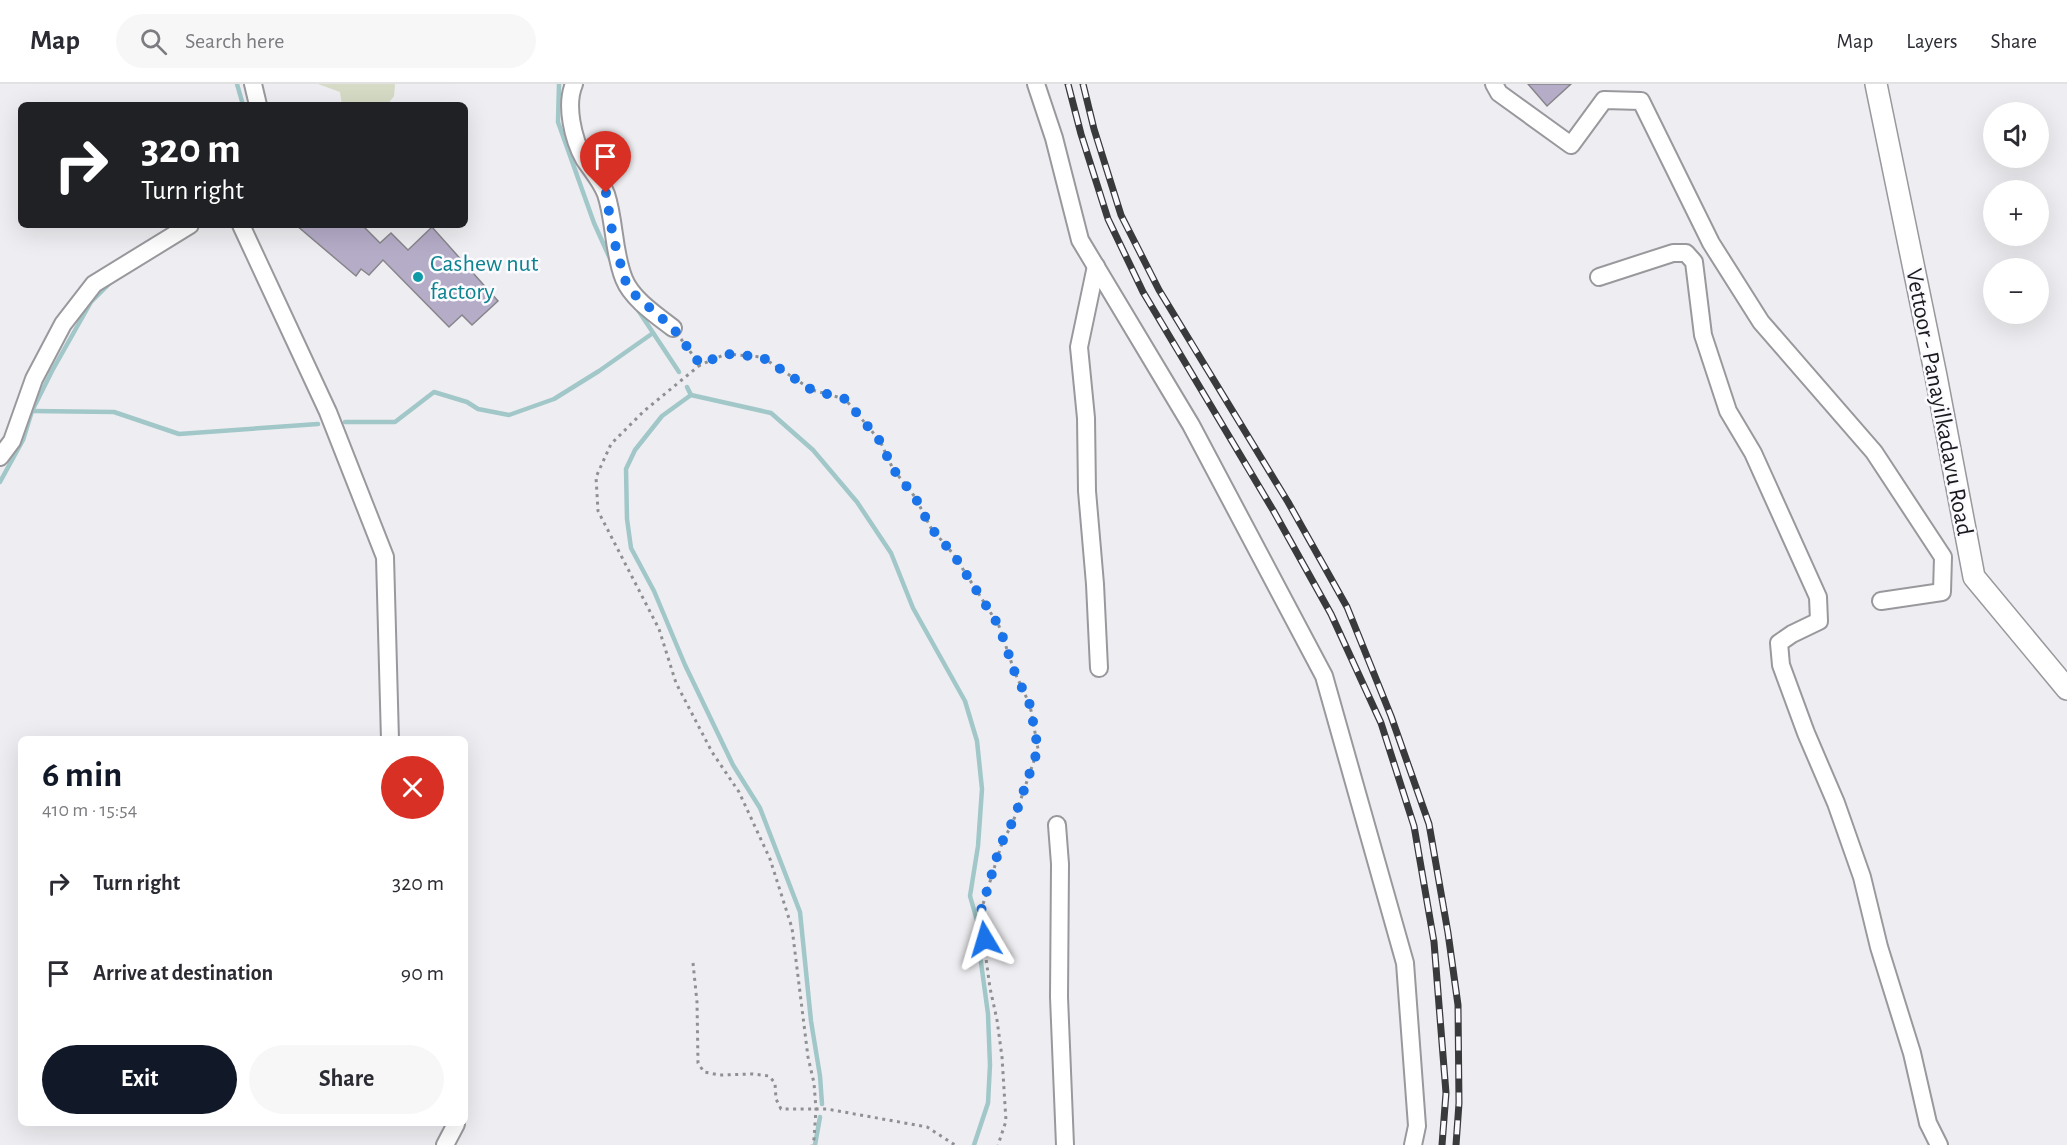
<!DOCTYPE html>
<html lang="en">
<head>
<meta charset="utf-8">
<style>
  :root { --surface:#fff; --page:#f7f7f7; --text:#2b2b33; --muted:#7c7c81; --line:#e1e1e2; --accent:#111827 }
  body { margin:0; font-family:"Alegreya Sans",sans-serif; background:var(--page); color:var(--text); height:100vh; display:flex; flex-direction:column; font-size:22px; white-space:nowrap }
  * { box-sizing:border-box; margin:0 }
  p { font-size:20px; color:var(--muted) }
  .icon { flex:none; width:33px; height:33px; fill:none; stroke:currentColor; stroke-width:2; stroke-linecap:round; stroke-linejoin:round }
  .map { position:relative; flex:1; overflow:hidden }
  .sheet { position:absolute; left:18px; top:652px; width:450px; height:390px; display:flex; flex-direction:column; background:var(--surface); border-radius:9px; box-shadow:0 6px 24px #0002 }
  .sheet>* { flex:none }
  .top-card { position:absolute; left:18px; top:18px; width:450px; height:126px; border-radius:9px; box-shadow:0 6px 24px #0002; background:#202124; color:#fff; overflow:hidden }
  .tools { position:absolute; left:1983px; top:18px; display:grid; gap:12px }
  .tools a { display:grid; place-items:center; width:66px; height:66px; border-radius:50%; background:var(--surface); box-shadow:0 6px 24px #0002; font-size:30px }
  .pin { position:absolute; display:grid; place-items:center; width:51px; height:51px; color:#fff; margin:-62px -26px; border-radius:50% 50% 50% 0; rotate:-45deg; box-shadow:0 0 6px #0007 }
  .pin .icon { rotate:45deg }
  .me { position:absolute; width:66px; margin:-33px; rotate:353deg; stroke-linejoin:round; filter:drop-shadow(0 0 4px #0008) }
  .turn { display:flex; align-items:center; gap:21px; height:126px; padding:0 24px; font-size:27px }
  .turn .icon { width:78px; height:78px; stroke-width:2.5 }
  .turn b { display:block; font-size:42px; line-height:51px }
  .round { display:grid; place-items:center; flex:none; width:63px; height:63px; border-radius:32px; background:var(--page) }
  .overview { display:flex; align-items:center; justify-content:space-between; height:102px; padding:0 24px }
  h1 { font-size:36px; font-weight:700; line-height:45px; color:var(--accent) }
  .action { display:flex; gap:12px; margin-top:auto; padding:12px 24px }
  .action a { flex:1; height:69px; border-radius:36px; background:var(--accent); color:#fff; font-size:24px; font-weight:700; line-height:69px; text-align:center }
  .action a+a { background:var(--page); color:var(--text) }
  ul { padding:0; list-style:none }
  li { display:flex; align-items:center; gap:18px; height:90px; padding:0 24px }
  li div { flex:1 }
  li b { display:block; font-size:22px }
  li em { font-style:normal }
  header { display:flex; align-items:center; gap:36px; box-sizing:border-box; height:84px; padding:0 30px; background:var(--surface); border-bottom:2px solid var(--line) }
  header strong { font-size:28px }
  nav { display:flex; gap:33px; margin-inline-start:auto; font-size:21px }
  .search { width:420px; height:54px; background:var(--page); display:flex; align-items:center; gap:15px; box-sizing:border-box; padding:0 21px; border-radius:33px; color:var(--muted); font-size:22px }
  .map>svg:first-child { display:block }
  .green { fill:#d5dbc5 }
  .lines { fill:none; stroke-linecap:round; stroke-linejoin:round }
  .stream { stroke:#a1c7c8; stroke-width:4.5 }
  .building { fill:#b5acc8; stroke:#878589; stroke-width:1.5 }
  .minor-casing { stroke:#99999d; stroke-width:20 }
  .major-casing { stroke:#99999d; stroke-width:24 }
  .path { stroke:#8f9092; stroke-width:3; stroke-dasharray:3 4.5; stroke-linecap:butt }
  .minor { stroke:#fff; stroke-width:16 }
  .major { stroke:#fff; stroke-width:21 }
  .rail-casing { stroke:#393a3c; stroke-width:7 }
  .rail { stroke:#fbfbff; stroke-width:4.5; stroke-dasharray:14; stroke-linecap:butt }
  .route { stroke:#1a73e8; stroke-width:10; stroke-dasharray:0 18 }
  .culture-dot { fill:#0f9aa8; stroke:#fbfbff; stroke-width:2 }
  .labels { text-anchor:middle; stroke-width:5; stroke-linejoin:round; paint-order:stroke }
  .culture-label { font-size:24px; fill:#0d838f; stroke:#fbfbff; text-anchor:start }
  .street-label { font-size:24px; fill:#191a1b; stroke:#fbfbff }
</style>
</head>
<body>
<header>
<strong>Map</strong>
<div class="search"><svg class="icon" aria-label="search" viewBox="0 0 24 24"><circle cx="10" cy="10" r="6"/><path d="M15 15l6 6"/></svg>Search here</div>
<nav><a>Map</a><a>Layers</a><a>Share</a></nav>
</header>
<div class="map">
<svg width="2067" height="1061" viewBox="0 0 2067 1061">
  <rect width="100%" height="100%" fill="#eeeef2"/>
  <path class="green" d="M318 0H395L394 12 387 21H342L340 8Z"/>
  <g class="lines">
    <g class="stream">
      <path d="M237 0 243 21"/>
      <path d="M559 0 558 38 594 139 612 179"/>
      <path d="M636 223 679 288"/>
      <path d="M687 303 691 311 662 332 635 366 626 385 627 435 631 464 654 507 685 581 733 681 760 724 800 828 811 937 820 992 822 1020"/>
      <path d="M691 311 771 329 813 366 857 418 891 469 913 524 965 617 977 657 982 705 978 762 970 812 978 840 980 871 988 930 990 981 988 1019 974 1061"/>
      <path d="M32 327 114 328 179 350 318 340"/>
      <path d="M345 338H395L434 308 467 318 478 325 509 331 554 315 599 287 653 249"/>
      <path d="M0 398 23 356 32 327 52 287 91 218 112 197"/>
      <path d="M815 1061 820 1033"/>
    </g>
  </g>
  <g class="building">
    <path d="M1528 0H1571L1547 22Z"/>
    <path d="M296 141H362L380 159 391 149 408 166 432 143 498 217 472 241 462 231 449 243 383 176 369 191 361 185 356 192Z"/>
  </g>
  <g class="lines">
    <defs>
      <g id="minor">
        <path d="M253 0 258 21"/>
        <path d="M574 0C565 21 573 55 584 75 592 87 601 97 606 110 615 137 613 168 624 195 632 215 656 231 673 244"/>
        <path d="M1036 0 1054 54 1080 156 1191 341 1324 592 1405 879 1417 1042 1413 1061"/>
        <path d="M1494 0 1499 9 1571 61 1604 16 1641 17 1711 159 1761 238 1874 368 1943 473 1942 508 1881 517"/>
        <path d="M241 141 328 328 385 473 390 656"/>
        <path d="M1096 182 1079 263 1086 334 1087 407 1095 500 1099 584"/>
        <path d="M1599 193 1673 169H1686L1694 178 1703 251 1728 327 1753 369 1818 513 1819 537 1792 550 1779 559 1781 581 1806 649 1836 719 1862 793 1879 863 1912 969 1928 1039 1939 1061"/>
        <path d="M0 373 12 357 34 295 63 240 94 200 190 141"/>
        <path d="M1057 741 1060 780 1059 913 1065 1061"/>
        <path d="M445 1061 456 1040"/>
      </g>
      <path id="major" d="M1876 0 1936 292 1974 493 2067 605"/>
    </defs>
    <use href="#minor" class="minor-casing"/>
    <use href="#major" class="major-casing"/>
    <g class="path">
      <path d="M681 255 700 281 726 270 762 273 812 306 845 315 880 357 893 385 915 413 931 444 954 471 999 542 1015 589 1030 621 1038 665 1014 735 1001 762 980 830 990 904 997 936 1002 973 1006 1037 998 1061"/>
      <path d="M700 281 644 327 611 360 596 393 598 427 659 545 676 599 712 668 739 708 770 775 792 844 808 973 814 999 816 1025 814 1055 812 1061"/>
      <path d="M693 879 697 918 698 979 704 988 720 991 753 990 769 992 775 999 776 1015 781 1025H827L927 1043 955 1061"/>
    </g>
    <use href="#minor" class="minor"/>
    <use href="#major" class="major"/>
    <defs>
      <g id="rail">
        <path d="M1068 0 1081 50 1108 135 1143 208 1273 426 1331 530 1381 639 1414 742 1434 858 1446 1009 1442 1061"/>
        <path d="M1083 0 1094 45 1121 131 1159 206 1288 418 1347 523 1391 632 1429 740 1448 849 1458 921 1459 1019 1456 1061"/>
      </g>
    </defs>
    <use href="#rail" class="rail-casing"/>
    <use href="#rail" class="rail"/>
  </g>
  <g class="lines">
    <path class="route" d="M606 109 613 153 625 196 634 210 673 244 700 280 726 270 762 273 812 306 845 315 880 357 893 385 915 413 931 444 954 471 999 542 1015 589 1030 621 1038 665 1014 735 1000 762 986 810 980 830 985 855"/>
  </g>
  <circle class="culture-dot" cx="418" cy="193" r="6"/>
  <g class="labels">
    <g class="culture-label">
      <text x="430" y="187">Cashew nut<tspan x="430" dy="28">factory</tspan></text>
    </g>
    <g class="street-label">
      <text transform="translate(1940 318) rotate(79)" y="8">Vettoor - Panayilkadavu Road</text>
    </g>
  </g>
</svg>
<div class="tools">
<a><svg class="icon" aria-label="sound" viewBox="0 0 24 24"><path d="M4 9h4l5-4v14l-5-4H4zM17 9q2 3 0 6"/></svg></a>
<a>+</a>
<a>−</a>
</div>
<div class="pin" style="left:606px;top:109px;background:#d93025"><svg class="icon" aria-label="arrive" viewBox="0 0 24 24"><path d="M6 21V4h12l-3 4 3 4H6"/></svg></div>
<svg class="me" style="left:985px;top:855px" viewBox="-20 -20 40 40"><path d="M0-17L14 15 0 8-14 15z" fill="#1a73e8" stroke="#fff" stroke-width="4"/></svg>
<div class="top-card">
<div class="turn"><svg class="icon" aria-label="right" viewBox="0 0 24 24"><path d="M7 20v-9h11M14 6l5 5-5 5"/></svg><div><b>320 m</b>Turn right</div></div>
</div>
<section class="sheet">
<div class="overview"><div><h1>6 min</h1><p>410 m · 15:54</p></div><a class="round" style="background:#d93025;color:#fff"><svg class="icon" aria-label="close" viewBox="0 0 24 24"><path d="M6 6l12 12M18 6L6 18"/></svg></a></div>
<ul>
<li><svg class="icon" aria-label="right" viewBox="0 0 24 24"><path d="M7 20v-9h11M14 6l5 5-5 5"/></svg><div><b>Turn right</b></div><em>320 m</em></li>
<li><svg class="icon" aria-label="arrive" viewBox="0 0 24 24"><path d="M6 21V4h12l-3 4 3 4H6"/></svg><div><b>Arrive at destination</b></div><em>90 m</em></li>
</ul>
<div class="action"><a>Exit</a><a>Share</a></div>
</section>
</div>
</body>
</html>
